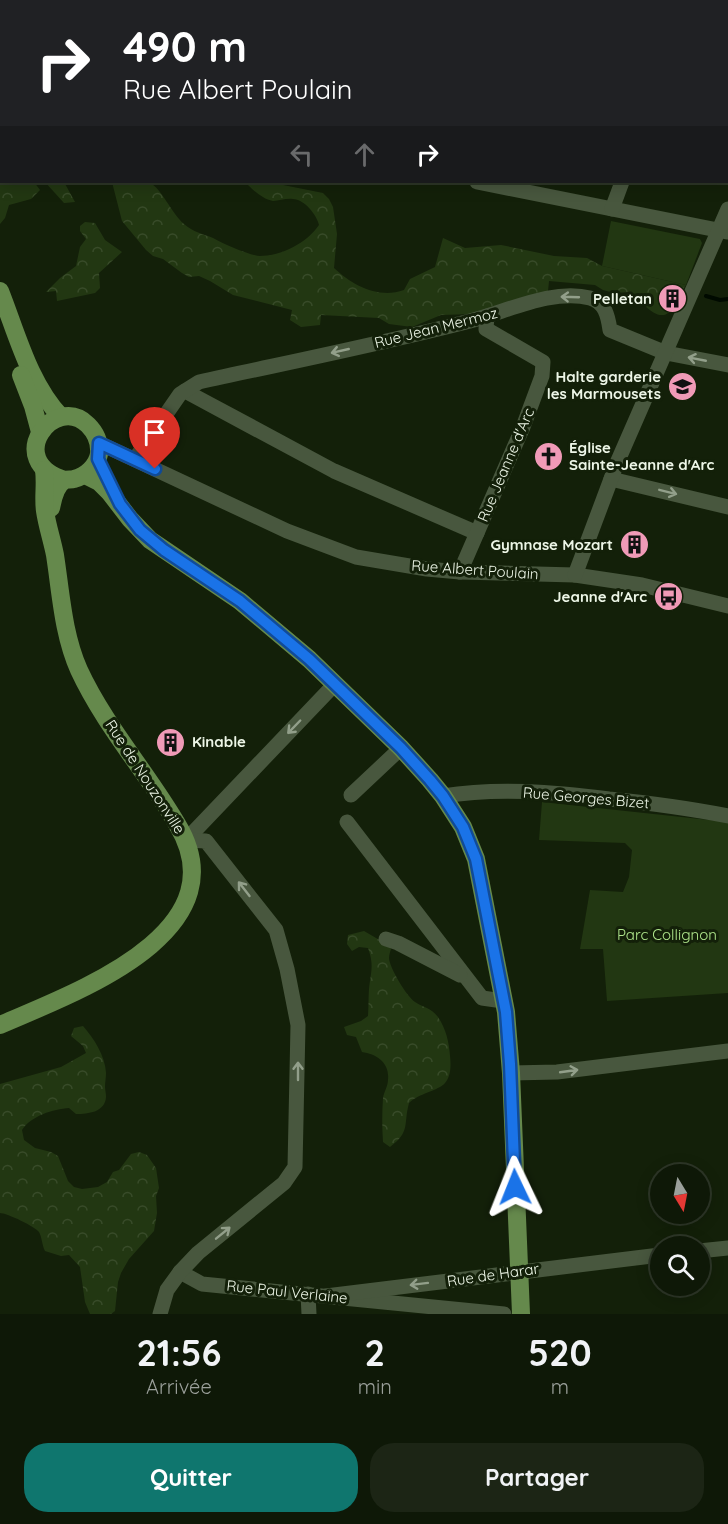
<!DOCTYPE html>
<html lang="fr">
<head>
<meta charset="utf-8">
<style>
  :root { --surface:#0e1807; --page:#1c2515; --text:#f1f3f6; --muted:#9ba09b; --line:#2e3728; --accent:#0f766e }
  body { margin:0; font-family:Quicksand,sans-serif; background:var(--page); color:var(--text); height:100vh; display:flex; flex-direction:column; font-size:22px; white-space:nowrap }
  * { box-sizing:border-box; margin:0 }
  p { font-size:20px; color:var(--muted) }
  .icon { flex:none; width:33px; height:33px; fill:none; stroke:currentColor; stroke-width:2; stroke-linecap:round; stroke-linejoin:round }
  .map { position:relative; height:1314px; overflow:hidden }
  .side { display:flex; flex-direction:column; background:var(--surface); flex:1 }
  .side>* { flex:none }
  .banner { position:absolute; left:0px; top:0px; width:729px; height:183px; box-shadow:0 3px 15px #0003,0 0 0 2px var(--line); background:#202124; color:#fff; overflow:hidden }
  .needle { width:39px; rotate:170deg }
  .tools { position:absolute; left:650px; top:1164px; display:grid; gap:12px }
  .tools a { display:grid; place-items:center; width:60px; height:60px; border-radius:50%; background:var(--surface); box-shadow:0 3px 15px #0003,0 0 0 2px var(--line); font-size:30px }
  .pin { position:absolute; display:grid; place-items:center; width:51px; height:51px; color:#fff; margin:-62px -26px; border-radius:50% 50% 50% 0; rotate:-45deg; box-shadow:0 0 6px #0007 }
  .pin .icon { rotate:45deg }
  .me { position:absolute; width:66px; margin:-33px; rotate:358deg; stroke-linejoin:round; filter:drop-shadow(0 0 4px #0008) }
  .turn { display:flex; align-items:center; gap:21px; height:126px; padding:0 24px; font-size:27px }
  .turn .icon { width:78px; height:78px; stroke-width:2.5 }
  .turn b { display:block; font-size:42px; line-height:51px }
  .lanes { display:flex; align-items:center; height:57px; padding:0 24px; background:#0003; justify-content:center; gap:30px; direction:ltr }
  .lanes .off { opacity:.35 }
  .eta { display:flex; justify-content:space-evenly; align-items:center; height:102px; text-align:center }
  .eta b { font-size:36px; font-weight:700; line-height:42px }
  .primary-button { display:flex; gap:12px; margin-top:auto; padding:12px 24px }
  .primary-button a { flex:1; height:69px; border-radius:24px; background:var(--accent); color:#fff; font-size:24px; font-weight:700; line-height:69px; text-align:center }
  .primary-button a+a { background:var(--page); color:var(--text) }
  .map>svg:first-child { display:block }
  .green { fill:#223712 }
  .forest { fill:url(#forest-crowns) }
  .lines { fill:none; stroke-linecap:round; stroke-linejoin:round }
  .stream { stroke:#000a00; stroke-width:4 }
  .minor { stroke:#48573e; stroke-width:15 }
  .major { stroke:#65894c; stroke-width:18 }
  .oneway { stroke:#929f8a }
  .route-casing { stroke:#114b97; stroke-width:15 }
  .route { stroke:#1a73e8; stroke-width:10 }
  .labels { text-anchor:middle; stroke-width:6; stroke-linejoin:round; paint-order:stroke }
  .poi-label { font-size:15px; font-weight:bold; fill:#edf6e7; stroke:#132009; text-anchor:end }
  .street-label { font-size:15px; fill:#edf6e7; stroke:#132009 }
  .park-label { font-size:15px; fill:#b1e88d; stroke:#132009 }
</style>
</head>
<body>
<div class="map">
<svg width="728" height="1314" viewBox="0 0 728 1314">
  <defs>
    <pattern id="forest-crowns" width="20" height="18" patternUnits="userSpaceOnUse" patternTransform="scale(1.5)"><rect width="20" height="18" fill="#223712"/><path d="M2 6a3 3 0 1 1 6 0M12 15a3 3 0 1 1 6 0" fill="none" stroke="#384b29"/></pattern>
  </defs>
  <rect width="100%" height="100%" fill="#132009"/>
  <g class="green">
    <path d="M611 221 700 239 702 243 686 285 602 266Z"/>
    <path d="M542 802 728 822V993L607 1001 603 949H580L590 890 623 892 629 877 632 850 625 843 539 840Z"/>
  </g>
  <g class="forest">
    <path d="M0 0H170L2 2 0 43Z"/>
    <path d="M0 63 2 182H39H34L40 190 31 199 9 205 5 218 0 224Z"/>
    <path d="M45 182H64L75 202 64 203Z"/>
    <path d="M112 182C122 182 140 178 149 182 162 189 172 214 184 224 193 232 203 234 213 238 224 244 248 255 260 256 281 256 307 243 319 225 317 215 304 199 293 199 286 198 279 201 273 201 262 199 252 189 245 182H273L278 184 323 193 329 199 333 207 337 234 334 268C353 286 379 299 404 290L410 279 435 267 443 238 465 248 501 245 554 256 587 258 602 266 686 285 678 298 671 295 669 300 675 303C663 332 642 301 630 292L614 293 603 290 595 285 549 281 548 291 471 314 441 315 412 327 389 324 379 318 321 315 320 325 301 327 290 320 292 310 233 295 210 281 199 276 189 277 182 273 163 259 153 256 146 250 122 221Z"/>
    <path d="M85 222 95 223 105 240 122 252 99 273 100 288 95 293 57 301 56 291 46 292 60 278 76 266 80 247 86 239 80 231V226Z"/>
    <path d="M364 931 388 945 391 949C390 952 389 955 389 958 389 967 407 997 415 1002 424 1008 430 1007 438 1017 446 1029 449 1042 450 1056 451 1065 451 1076 445 1083 438 1091 419 1093 409 1103 403 1125 411 1131 390 1147L383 1142C382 1127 382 1113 383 1098 384 1092 388 1086 388 1080 390 1063 377 1054 362 1052L356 1037 347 1035 344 1027 361 1021 368 1016C369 1004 368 993 370 981 372 968 373 962 368 948L359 947 352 951 347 944 348 935Z"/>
    <path d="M83 1026C94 1039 105 1055 106 1073 106 1077 105 1082 105 1087 105 1090 106 1093 106 1097 105 1112 88 1114 76 1114L69 1108C53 1109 31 1116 22 1130L24 1140 35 1148 51 1152 58 1156 68 1181 74 1187 82 1189 98 1187 107 1182 113 1172 119 1170 131 1154 139 1152 147 1155 156 1168 159 1188 156 1196 157 1213 154 1231 129 1259 121 1273 118 1282 115 1311 111 1314H90L85 1302 80 1267 69 1255 61 1256 45 1251C42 1245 42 1237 39 1232 36 1227 7 1213 0 1213V1084L61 1067 86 1053 83 1046 71 1036 74 1028Z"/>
  </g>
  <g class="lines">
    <path class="stream" d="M706 296 720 300 728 299"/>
    <g class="minor">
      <path d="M249 0 250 2"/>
      <path d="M638 0 640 2"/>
      <path d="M701 2 702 0"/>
      <path d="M728 73V74"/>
      <path d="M477 182 727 232"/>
      <path d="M612 209 622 182"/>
      <path d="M185 391 334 471 477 533"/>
      <path d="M99 443 287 531 356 557 427 569 460 572 575 575 642 585 728 606"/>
      <path d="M135 459 180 394 199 382C290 362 381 344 470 321 506 312 553 288 590 298 605 302 608 316 610 330L666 353 728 365"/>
      <path d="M611 479 728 507"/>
      <path d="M460 572 523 427 542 376 543 362 486 329 487 316"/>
      <path d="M575 575 617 463 728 209"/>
      <path d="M351 795 401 748"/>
      <path d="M443 796C498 787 554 792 609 799 649 803 688 808 728 816"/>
      <path d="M347 822 482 998 503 1001"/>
      <path d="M186 840 334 685"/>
      <path d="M386 939 398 943 460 975"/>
      <path d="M511 1073 557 1072 728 1051"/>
      <path d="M699 1251 728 1248"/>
      <path d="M180 1272 202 1284 504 1314"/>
      <path d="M308 1294 309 1314"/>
      <path d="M326 1296 660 1255"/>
      <path d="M160 1314 167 1290 180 1272 198 1253 284 1183 295 1167 298 1025 287 969 276 930 206 841 186 840"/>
    </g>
    <g class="major">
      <path d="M0 291C17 334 29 383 61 417"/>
      <path d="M21 375 33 406 40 432"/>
      <path d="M85 475 99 482 110 493 130 519 150 540 240 601 309 659 401 748 430 780 443 796 463 827 476 859 506 1012 511 1073 521 1314"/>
      <path d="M51 508C53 499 55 485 65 480 68 479 71 480 74 479 86 476 97 466 99 454 100 443 96 433 88 425 55 392 2 461 65 480"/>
      <path d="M0 1025C73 993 243 933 177 824 146 771 105 726 79 670 63 634 61 594 55 555 52 540 47 525 45 511 43 497 46 484 44 470"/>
    </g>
  </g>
  <defs><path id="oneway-shaft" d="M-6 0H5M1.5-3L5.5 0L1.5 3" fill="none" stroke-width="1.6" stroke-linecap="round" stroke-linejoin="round" transform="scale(1.5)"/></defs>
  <g class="oneway">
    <use href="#oneway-shaft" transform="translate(570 297) rotate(-178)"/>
    <use href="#oneway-shaft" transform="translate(340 351) rotate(167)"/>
    <use href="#oneway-shaft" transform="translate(697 359) rotate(-169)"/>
    <use href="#oneway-shaft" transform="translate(668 492) rotate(14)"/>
    <use href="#oneway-shaft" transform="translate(294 727) rotate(134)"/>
    <use href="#oneway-shaft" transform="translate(244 889) rotate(-128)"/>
    <use href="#oneway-shaft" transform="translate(298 1071) rotate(-90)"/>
    <use href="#oneway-shaft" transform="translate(569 1071) rotate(-8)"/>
    <use href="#oneway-shaft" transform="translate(223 1233) rotate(-39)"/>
    <use href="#oneway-shaft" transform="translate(419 1284) rotate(173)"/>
  </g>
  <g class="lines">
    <defs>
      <path id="route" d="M155 469 99 443 98 459 120 504 140 530 164 550 240 601 309 659 401 748 430 780 443 796 463 827 476 859 506 1012 510 1064 515 1187"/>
    </defs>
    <use href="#route" class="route-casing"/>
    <use href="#route" class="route"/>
  </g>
  <defs>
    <symbol id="building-disc" viewBox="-11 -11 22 22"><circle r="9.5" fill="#f09ab7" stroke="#132009"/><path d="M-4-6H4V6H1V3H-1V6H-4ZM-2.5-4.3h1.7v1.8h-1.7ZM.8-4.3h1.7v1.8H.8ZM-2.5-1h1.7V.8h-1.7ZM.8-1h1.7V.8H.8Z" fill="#111"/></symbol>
    <symbol id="school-disc" viewBox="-11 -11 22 22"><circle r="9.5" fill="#f09ab7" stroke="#132009"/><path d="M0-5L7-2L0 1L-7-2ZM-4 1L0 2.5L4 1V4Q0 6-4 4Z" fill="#111"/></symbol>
    <symbol id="church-disc" viewBox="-11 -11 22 22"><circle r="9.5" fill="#f09ab7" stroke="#132009"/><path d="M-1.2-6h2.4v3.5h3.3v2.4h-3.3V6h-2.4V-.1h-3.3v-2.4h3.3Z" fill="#111"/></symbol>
    <symbol id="bus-disc" viewBox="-11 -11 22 22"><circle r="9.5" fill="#f09ab7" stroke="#132009"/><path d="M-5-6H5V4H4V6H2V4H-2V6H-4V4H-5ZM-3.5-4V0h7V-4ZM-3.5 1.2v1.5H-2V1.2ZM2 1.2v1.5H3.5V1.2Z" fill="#111"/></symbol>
  </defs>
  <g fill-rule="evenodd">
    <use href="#building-disc" x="656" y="282" width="33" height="33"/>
    <use href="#school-disc" x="666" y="370" width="33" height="33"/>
    <use href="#church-disc" x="532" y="440" width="33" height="33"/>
    <use href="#building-disc" x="618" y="528" width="33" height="33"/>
    <use href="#bus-disc" x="652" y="580" width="33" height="33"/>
    <use href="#building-disc" x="154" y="726" width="33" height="33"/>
  </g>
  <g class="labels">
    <g class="poi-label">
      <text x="652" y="304">Pelletan</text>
      <text x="661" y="382">Halte garderie<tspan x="661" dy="17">les Marmousets</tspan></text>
      <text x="569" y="453" text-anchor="start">Église<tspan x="569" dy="17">Sainte-Jeanne d'Arc</tspan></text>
      <text x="613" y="550">Gymnase Mozart</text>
      <text x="647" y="602">Jeanne d'Arc</text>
      <text x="192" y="747" text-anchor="start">Kinable</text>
    </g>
    <g class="street-label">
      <text transform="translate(436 328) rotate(-14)" y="5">Rue Jean Mermoz</text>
      <text transform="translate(506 465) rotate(-67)" y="5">Rue Jeanne d'Arc</text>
      <text transform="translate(475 570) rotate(4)" y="5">Rue Albert Poulain</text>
      <text transform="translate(145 777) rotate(57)" y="5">Rue de Nouzonville</text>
      <text transform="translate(586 798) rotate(5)" y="5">Rue Georges Bizet</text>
      <text transform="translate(493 1275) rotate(-8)" y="5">Rue de Harar</text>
      <text transform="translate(287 1292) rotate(6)" y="5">Rue Paul Verlaine</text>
    </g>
    <g class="park-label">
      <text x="667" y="940">Parc Collignon</text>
    </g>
  </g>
</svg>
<div class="tools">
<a><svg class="needle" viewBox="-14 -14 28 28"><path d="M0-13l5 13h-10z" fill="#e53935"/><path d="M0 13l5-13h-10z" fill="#9ba09b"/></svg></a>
<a><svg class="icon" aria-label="search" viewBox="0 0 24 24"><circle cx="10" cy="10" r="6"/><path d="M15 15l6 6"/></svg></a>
</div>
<div class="pin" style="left:155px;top:469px;background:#d93025"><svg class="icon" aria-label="arrive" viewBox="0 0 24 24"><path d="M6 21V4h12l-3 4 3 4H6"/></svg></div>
<svg class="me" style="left:515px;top:1187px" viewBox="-20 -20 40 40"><path d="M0-17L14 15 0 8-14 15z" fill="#1a73e8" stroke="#fff" stroke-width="4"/></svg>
<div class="banner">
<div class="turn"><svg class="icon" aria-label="right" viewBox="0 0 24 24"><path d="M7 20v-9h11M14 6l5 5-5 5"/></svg><div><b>490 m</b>Rue Albert Poulain</div></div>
<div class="lanes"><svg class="icon off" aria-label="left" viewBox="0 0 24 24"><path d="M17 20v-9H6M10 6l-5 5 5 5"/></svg><svg class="icon off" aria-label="ahead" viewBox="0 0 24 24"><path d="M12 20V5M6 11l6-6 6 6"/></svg><svg class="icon" aria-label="right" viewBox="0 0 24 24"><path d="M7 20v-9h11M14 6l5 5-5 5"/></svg></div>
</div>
</div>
<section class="side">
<div class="eta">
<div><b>21:56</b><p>Arrivée</p></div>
<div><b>2</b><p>min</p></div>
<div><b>520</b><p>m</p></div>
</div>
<div class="primary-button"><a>Quitter</a><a>Partager</a></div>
</section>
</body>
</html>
